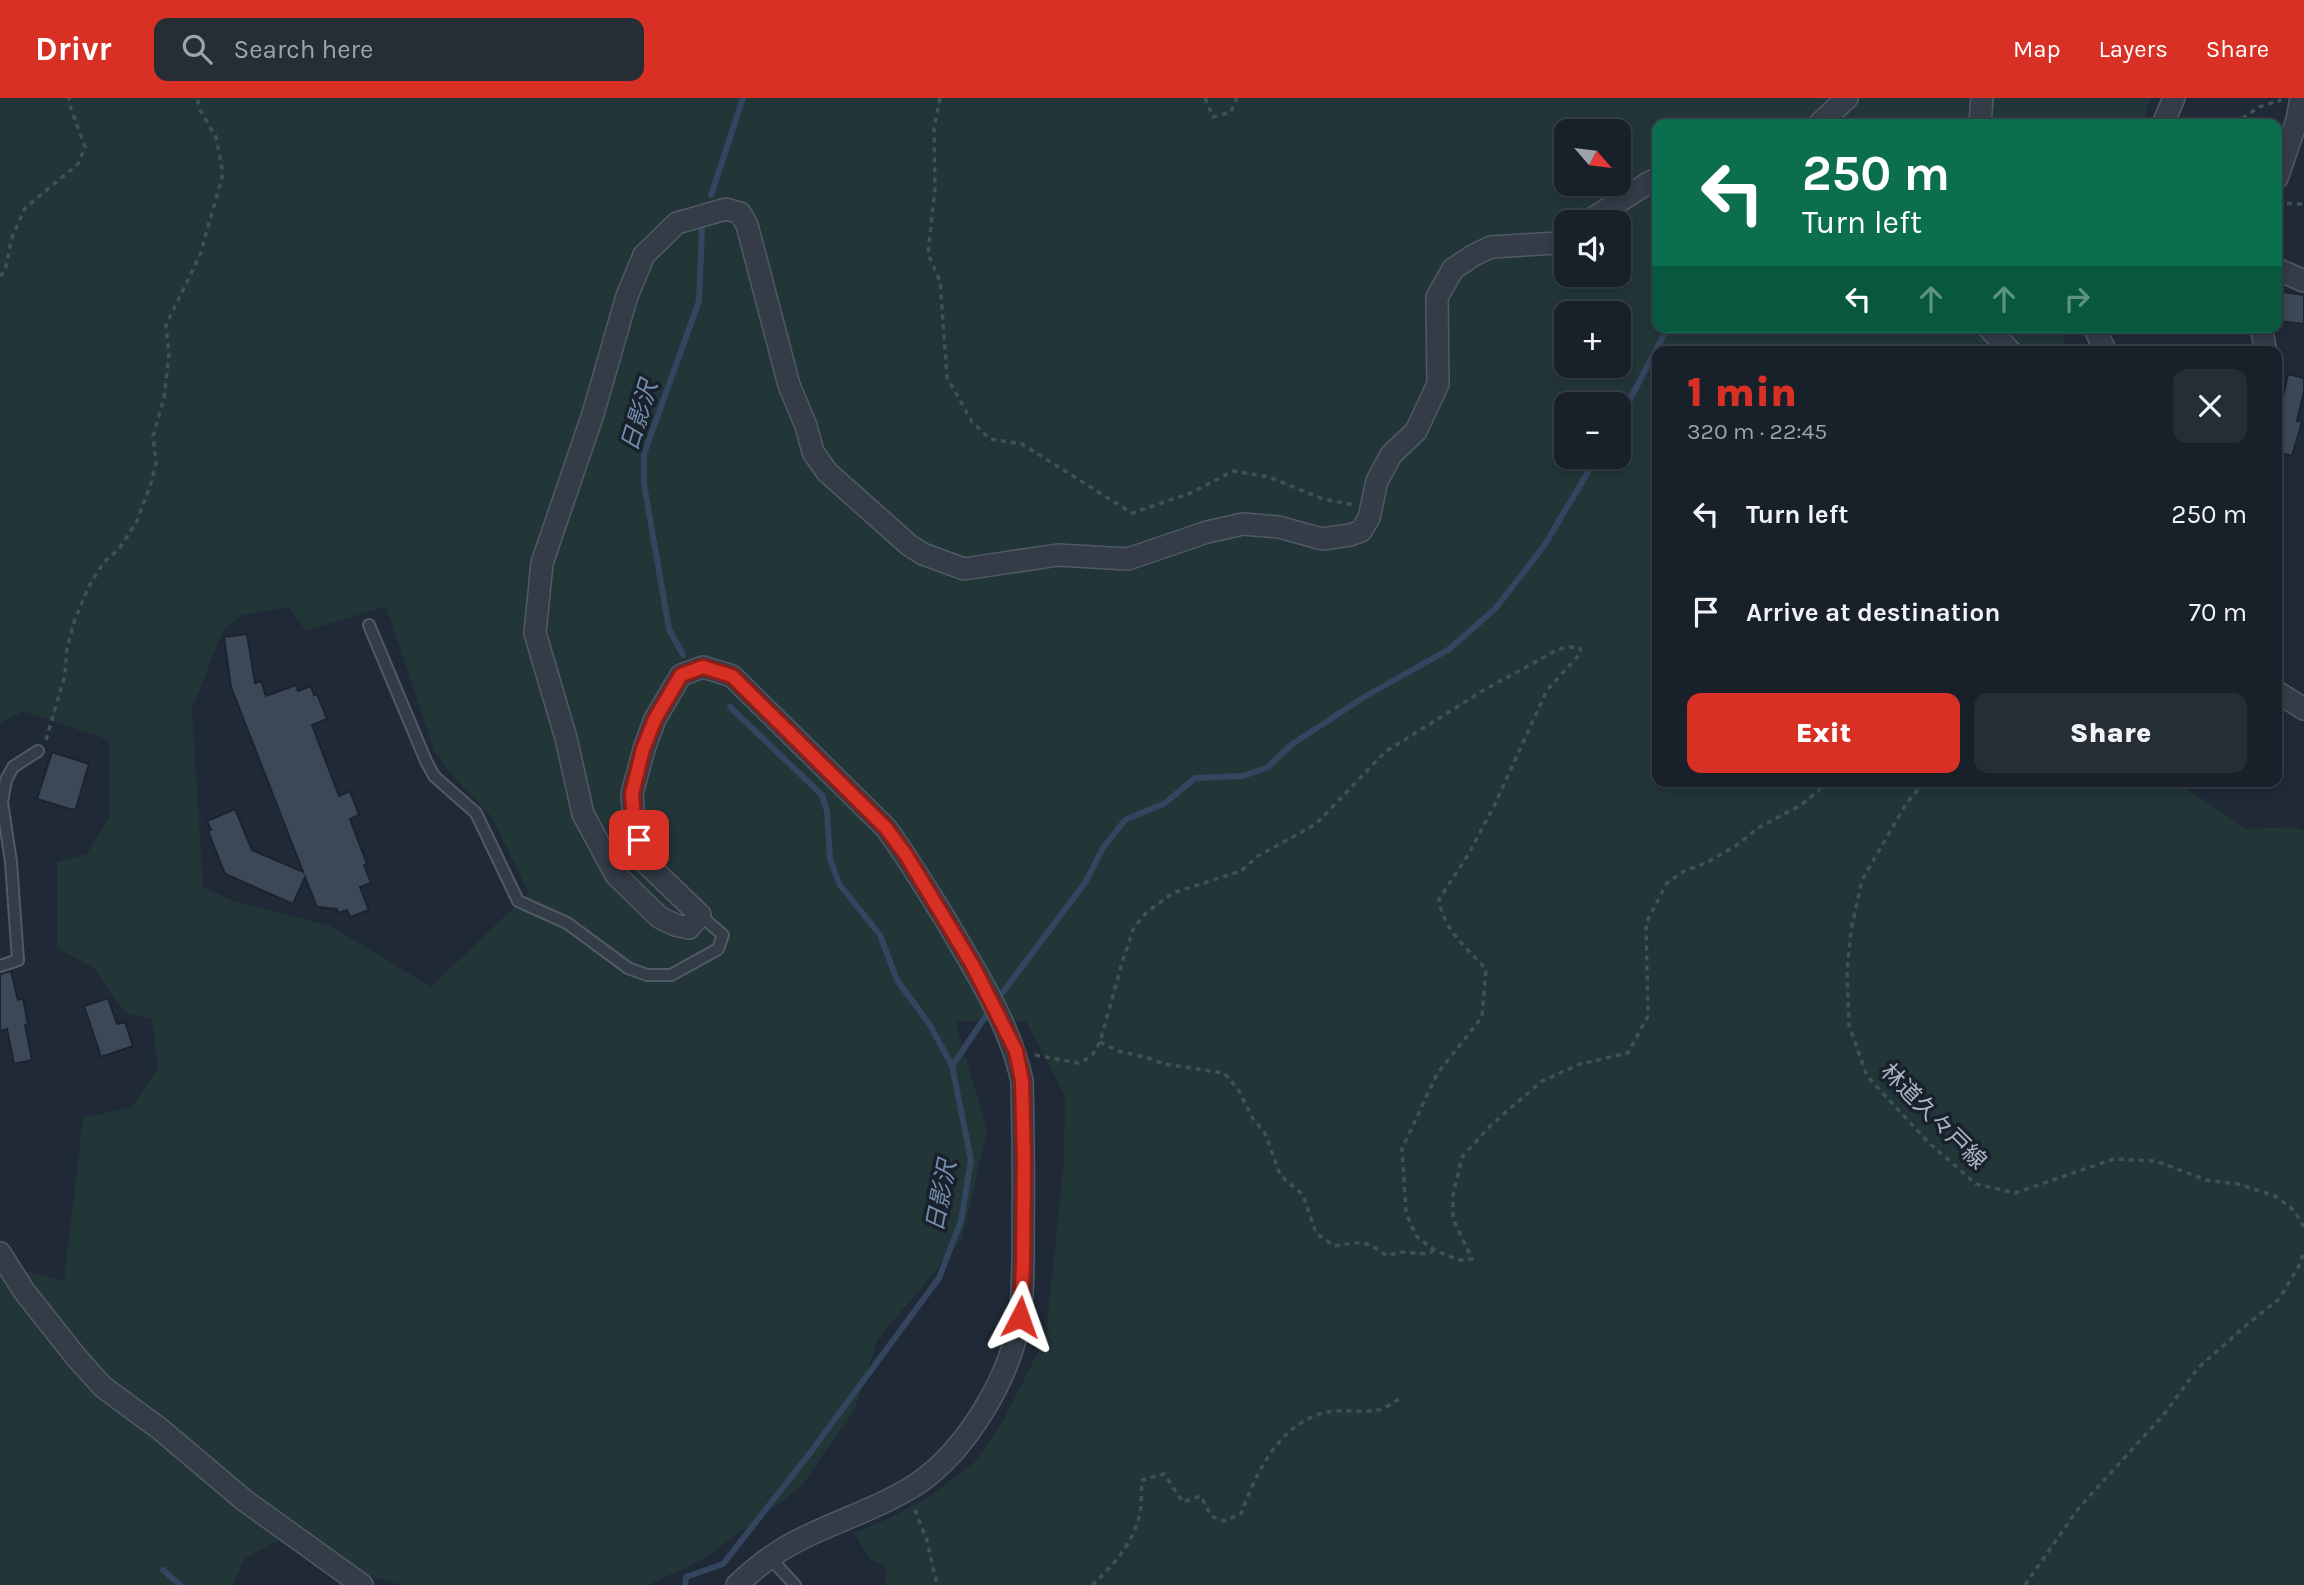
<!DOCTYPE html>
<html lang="en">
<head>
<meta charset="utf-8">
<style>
  :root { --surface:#182029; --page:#252d35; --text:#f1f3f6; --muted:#9fa3a8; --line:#363e46; --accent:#d93025 }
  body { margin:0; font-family:Karla,"Noto Sans JP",sans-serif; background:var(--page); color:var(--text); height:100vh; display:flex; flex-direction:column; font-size:26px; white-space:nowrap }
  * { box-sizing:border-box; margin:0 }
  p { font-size:23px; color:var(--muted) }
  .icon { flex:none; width:38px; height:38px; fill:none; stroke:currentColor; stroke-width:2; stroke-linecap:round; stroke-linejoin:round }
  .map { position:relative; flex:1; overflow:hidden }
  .drawer { position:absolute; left:1652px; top:248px; width:630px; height:441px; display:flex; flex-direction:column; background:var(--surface); border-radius:14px; box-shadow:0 4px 10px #0003,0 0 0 2px var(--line) }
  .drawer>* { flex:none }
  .guide { position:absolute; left:1652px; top:21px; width:630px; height:214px; border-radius:14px; box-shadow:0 4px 10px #0003,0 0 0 2px var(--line); background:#0b6e4f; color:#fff; overflow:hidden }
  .needle { width:46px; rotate:118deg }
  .controls { position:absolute; left:1554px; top:21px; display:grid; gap:14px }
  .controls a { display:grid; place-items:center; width:77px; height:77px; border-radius:14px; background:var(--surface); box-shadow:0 4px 10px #0003,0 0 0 2px var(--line); font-size:35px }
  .pin { position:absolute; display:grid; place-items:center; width:60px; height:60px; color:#fff; margin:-30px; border-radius:14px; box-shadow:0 4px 10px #0006 }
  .me { position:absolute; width:77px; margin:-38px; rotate:4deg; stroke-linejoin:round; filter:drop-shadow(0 0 5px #0008) }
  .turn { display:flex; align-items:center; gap:24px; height:147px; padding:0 35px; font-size:32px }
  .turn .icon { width:91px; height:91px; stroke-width:2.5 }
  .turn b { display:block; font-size:49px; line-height:60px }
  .lanes { display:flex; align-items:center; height:66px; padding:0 35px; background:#0003; justify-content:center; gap:35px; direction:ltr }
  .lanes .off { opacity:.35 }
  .round { display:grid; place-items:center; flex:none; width:74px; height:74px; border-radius:14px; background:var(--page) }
  .overview { display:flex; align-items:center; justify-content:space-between; height:119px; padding:0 35px }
  h1 { font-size:42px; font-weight:800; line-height:52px; color:var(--accent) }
  .cta { display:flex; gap:14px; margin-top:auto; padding:14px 35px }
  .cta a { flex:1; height:80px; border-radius:14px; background:var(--accent); color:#fff; font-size:28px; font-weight:800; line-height:80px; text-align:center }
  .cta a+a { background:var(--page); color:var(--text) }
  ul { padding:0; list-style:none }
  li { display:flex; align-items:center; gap:21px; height:98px; padding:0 35px }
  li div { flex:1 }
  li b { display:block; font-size:26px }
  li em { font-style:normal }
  header { display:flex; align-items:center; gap:42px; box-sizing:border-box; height:98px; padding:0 35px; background:var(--accent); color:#fff }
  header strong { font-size:33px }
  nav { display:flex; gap:38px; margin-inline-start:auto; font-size:24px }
  .search { width:490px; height:63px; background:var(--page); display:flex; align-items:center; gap:18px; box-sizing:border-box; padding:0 24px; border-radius:14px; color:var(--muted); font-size:26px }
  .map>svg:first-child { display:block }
  .green { fill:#223638; fill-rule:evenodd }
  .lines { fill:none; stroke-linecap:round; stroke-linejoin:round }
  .stream { stroke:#33455f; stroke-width:6 }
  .building { fill:#3c4857; stroke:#1b232e; stroke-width:2 }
  .service-casing { stroke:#515965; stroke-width:14 }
  .minor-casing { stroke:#515965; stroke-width:24 }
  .path { stroke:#3f5355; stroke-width:3.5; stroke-dasharray:5 5; stroke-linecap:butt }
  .service { stroke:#333c47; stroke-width:10 }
  .minor { stroke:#333c47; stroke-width:21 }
  .route-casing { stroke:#8d1f18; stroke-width:18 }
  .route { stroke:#d93025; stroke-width:12 }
  .labels { text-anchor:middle; stroke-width:7; stroke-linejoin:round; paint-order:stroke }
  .street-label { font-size:23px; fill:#adb6c4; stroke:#19212c }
  .water-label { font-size:24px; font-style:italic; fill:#758ead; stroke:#19212c }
</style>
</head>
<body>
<header>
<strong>Drivr</strong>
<div class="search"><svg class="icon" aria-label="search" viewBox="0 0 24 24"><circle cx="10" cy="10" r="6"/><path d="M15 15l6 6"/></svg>Search here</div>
<nav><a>Map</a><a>Layers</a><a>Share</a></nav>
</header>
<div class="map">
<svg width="2304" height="1487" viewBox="0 0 2304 1487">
  <rect width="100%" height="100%" fill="#202a37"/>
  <path class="green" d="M0 0H2150L2143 26H1657V229H2063L2066 254H1657V684H2177L2246 731 2294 729 2304 733V1487H885L887 1469 870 1461 854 1435 890 1420 930 1398 974 1365 1003 1323 1046 1238 1064 1062 1065 998 1026 923H955L987 1032 962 1141 878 1241 854 1313 800 1390 702 1462 648 1487H402L354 1473 281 1441 244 1461 233 1487H0V1167L64 1183 83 1020 132 1009 158 970 152 921 125 915 94 870 57 850V764L87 756 109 720V642L23 613 0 625ZM1566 33H1619V86H1566ZM1566 124H1619V177H1566ZM1566 215H1619V268H1566ZM1566 306H1619V359H1566ZM386 508 435 654 456 682 491 718 529 795 431 889 331 828 236 804 203 789 192 611 222 534 241 517 289 509 306 533Z"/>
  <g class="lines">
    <g class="stream">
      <path d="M711 97 743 0"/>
      <path d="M1619 322 1668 229"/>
      <path d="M683 557 669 531 644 386V356L699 203 702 131"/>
      <path d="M996 903 1085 785 1103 750 1125 722 1165 705 1195 680 1243 678 1268 669 1291 647 1364 599 1448 552 1495 511 1544 448 1597 359"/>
      <path d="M952 968 990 912"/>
      <path d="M163 1472 180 1487"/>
      <path d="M685 1487 686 1479 723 1466 810 1355 939 1180 961 1123 971 1062 952 968 930 927 897 882 880 837 840 787 830 762 827 713 822 697 730 609"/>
    </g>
  </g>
  <g class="building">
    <path d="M2282 194 2304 197V226L2278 223Z"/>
    <path d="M2288 276 2304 280V293L2297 323 2302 324 2292 358 2277 354V317L2279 318Z"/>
    <path d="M247 536 255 585 261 583 266 598 296 587 298 593 311 588 314 597 317 596 327 621 312 627 339 698 350 693 359 717 350 721 367 766 364 767 371 785 360 789 369 812 350 819 347 812 339 815 337 811 317 809 305 779 293 806 225 776 208 733 211 732 207 723 235 711 252 752 303 774 231 589 224 539Z"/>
    <path d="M52 654 89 666 76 710 73 712 37 701Z"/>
    <path d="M11 873 18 902 23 900 28 926 25 927 32 962 14 966 7 931 0 933V876Z"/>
    <path d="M108 900 117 926 125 924 133 948 101 959 84 908Z"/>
  </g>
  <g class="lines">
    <defs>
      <g id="service">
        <path d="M369 527 426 663 434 678 476 715 518 803 567 825 628 870 647 877H671L718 851 723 837 700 817"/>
        <path d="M0 868 18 862 11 764 2 704 6 682 13 669 38 653"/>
        <path d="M770 1460 795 1487"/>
      </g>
      <g id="minor">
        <path d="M1819 26 1847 0"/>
        <path d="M1980 26 1982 0"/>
        <path d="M2163 26 2174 0"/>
        <path d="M2277 80 2297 22 2301 0"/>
        <path d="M1587 124 1648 85 1657 81"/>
        <path d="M2277 171 2304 183"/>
        <path d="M1988 229 2011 254"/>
        <path d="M2094 229 2106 254"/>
        <path d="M2261 229 2266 254"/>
        <path d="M2277 594 2304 611"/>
        <path d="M0 1155 24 1193 76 1259 103 1289 160 1331 244 1402 362 1487"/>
        <path d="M737 1487C756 1469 778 1452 801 1441 839 1422 881 1409 917 1386 967 1352 1012 1277 1020 1217 1024 1188 1023 1157 1023 1127 1024 1079 1023 1031 1022 983 1010 926 976 874 947 824 927 792 908 760 886 730L732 578 703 569 681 577 655 621 644 651 632 696 634 720 645 764 700 817 689 830 675 827 659 819 616 777 583 716 566 640 535 535 542 465 593 316 627 198 644 157 677 125 726 111 740 115 747 127 789 287 806 328 813 354 827 374 909 447 923 456 964 471 1058 457 1128 461 1207 434 1243 426 1279 429 1322 441 1350 437 1361 433 1369 420 1377 383 1391 357 1416 333 1438 286 1437 199 1453 171 1474 157 1491 149 1557 145 1566 138"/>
      </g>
    </defs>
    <use href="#service" class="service-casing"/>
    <use href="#minor" class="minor-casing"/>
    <g class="path">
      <path d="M940 0 934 30 935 90 928 156 940 183 947 279 972 324 990 341 1022 346 1132 415 1191 395 1233 373 1269 379 1323 401 1354 407"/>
      <path d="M1205 0 1213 19 1231 14 1237 0"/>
      <path d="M2234 26 2259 9 2281 2"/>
      <path d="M2277 105 2304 106"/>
      <path d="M0 178 5 173 12 139 25 110 78 66 85 49 70 8 69 0"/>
      <path d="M46 642 65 577 67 550 75 521 89 488 104 464 119 451 137 423 151 385 156 365 153 338 164 300 169 256 166 227 200 157 223 76 216 39 200 12 197 0"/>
      <path d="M1924 684 1906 706 1862 782 1851 832 1847 873 1849 927 1867 978 1928 1044 1976 1086 2015 1095 2114 1061 2156 1063 2206 1082 2238 1086 2275 1098 2294 1112 2304 1130"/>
      <path d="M1100 944 1118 953 1148 960 1164 966 1224 975 1238 991 1253 1021 1265 1035 1280 1077 1303 1097 1316 1135 1334 1148C1361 1144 1365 1141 1387 1158L1400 1154 1428 1156 1433 1153"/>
      <path d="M1035 957 1078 965 1091 959 1100 944 1122 865 1134 829 1147 814 1173 795 1241 773 1258 758 1316 726 1385 654 1484 592 1559 551 1570 549 1580 550 1581 555 1547 592 1494 708 1468 757 1439 801C1443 832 1466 849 1486 871L1482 919 1437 976 1402 1051 1406 1115 1416 1138 1434 1152 1459 1162 1472 1161 1453 1121V1097L1462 1059 1491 1027 1542 983 1580 966 1628 955 1648 918 1646 825 1667 785 1684 773 1706 765 1737 747 1758 730 1801 707 1819 692 1823 684"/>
      <path d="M915 1412 927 1443 937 1487"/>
      <path d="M1092 1487C1113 1468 1134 1444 1140 1415 1142 1405 1141 1393 1142 1382L1164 1376 1183 1404 1201 1398 1211 1418 1224 1423 1241 1416C1256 1375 1278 1328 1323 1315 1341 1310 1366 1316 1382 1311 1389 1308 1395 1303 1401 1300"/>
      <path d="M2025 1487 2078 1411 2165 1315 2198 1270 2244 1229 2279 1201 2299 1168 2304 1154"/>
    </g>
    <use href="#service" class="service"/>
    <use href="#minor" class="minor"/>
  </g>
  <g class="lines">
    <defs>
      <path id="route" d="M639 742 634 720 632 696 643 651 655 621 681 577 703 569 732 578 886 730 906 757 972 866 1016 953 1022 983 1024 1062 1023 1169 1020 1219"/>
    </defs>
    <use href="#route" class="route-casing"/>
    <use href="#route" class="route"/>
  </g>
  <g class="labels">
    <g class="street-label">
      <text transform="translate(1934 1018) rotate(45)" y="8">林道久々戸線</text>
    </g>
    <g class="water-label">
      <text transform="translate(639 318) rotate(-73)" y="8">日影沢</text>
      <text transform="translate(941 1098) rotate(-79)" y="8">日影沢</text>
    </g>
  </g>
</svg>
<div class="controls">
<a><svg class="needle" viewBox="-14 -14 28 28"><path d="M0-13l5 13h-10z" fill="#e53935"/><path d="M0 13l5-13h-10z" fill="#9fa3a8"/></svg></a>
<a><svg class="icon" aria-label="sound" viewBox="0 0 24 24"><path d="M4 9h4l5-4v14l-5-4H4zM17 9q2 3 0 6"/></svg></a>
<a>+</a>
<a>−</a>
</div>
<div class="pin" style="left:639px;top:742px;background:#d93025"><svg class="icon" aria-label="arrive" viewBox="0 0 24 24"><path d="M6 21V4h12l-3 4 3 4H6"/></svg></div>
<svg class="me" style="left:1020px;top:1219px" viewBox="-20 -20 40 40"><path d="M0-17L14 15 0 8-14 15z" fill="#d93025" stroke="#fff" stroke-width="4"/></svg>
<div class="guide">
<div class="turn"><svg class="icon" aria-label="left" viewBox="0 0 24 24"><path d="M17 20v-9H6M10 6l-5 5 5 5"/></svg><div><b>250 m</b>Turn left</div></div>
<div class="lanes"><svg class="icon" aria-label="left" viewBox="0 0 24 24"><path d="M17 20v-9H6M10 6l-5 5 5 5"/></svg><svg class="icon off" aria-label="ahead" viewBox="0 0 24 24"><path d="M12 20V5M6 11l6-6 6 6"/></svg><svg class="icon off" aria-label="ahead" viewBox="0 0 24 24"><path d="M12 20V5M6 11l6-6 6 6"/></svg><svg class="icon off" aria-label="right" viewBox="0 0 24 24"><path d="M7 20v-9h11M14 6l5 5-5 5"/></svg></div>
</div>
<section class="drawer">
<div class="overview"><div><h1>1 min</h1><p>320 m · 22:45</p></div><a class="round"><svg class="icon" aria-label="close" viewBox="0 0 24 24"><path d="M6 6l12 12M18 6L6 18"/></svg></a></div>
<ul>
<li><svg class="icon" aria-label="left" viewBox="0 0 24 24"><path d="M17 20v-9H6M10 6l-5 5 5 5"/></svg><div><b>Turn left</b></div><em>250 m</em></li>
<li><svg class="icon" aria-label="arrive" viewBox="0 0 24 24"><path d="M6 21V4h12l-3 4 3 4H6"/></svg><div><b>Arrive at destination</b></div><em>70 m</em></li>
</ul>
<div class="cta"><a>Exit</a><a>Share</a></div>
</section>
</div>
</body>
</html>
